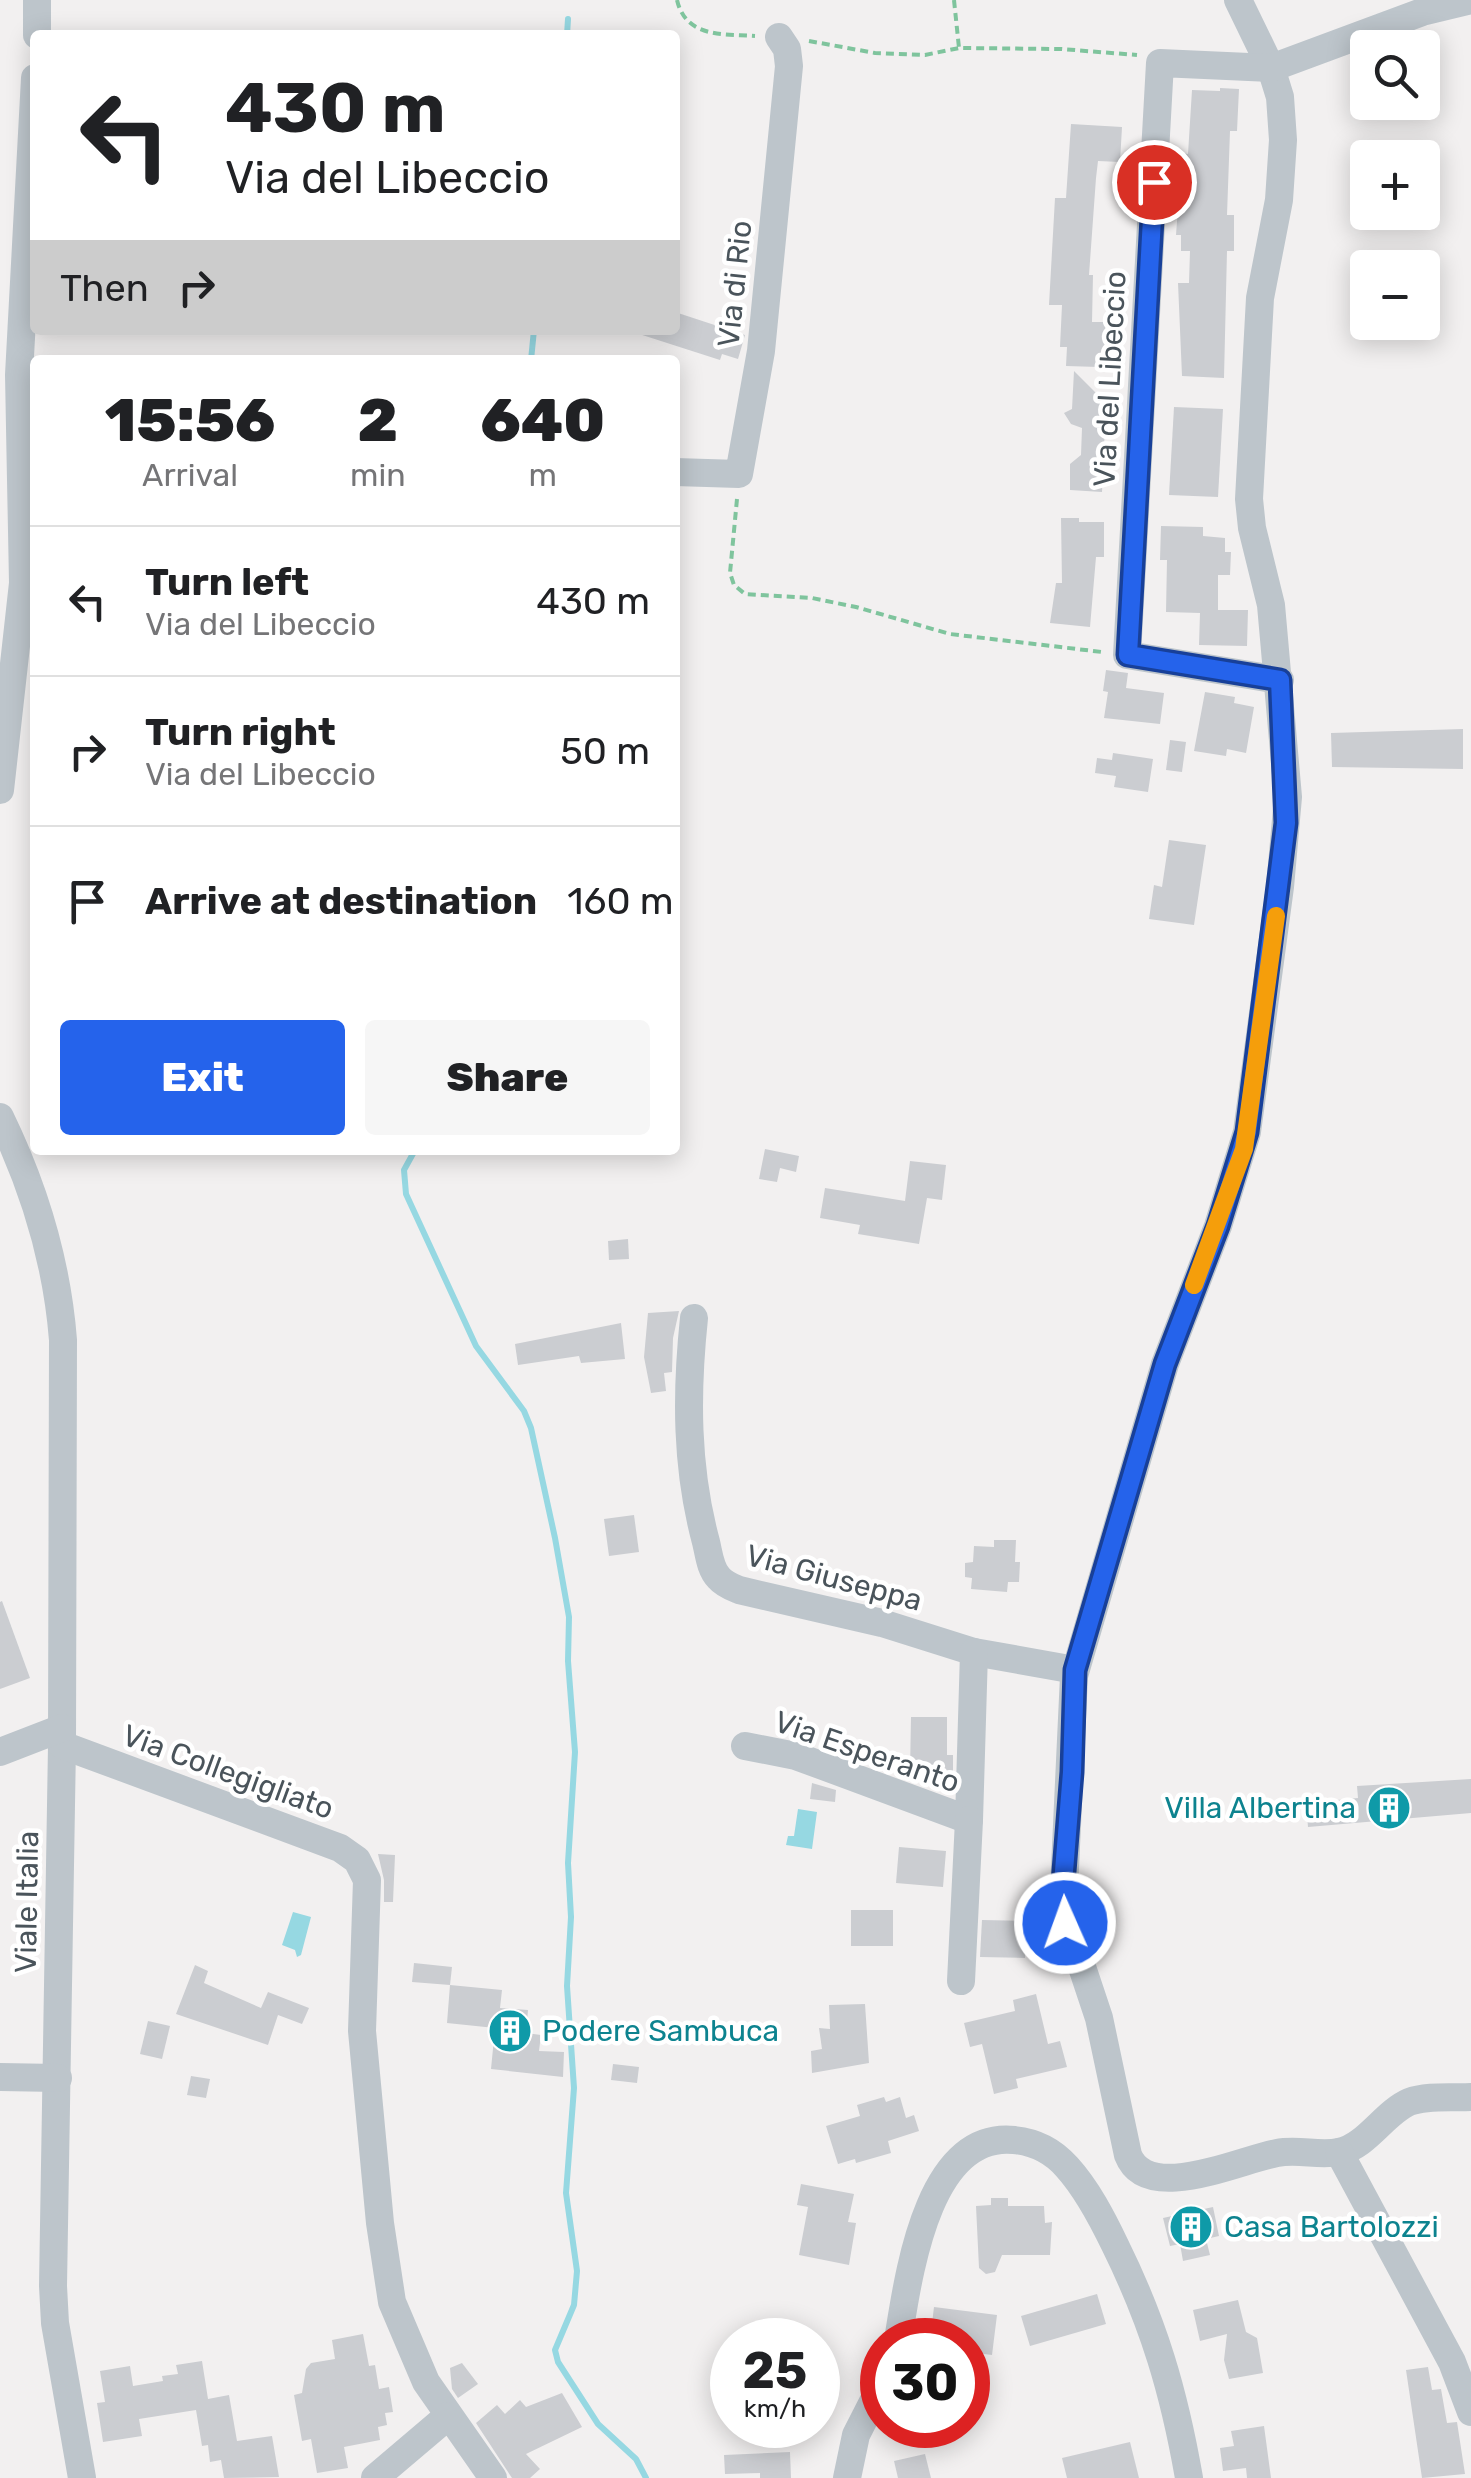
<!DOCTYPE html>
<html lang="en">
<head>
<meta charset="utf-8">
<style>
  :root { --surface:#fff; --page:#f6f6f6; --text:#202124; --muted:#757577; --line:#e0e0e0; --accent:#2563eb }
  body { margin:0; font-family:Rubik,sans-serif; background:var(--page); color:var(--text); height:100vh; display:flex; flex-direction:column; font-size:38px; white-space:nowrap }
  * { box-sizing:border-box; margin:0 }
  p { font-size:32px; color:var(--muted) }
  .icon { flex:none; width:55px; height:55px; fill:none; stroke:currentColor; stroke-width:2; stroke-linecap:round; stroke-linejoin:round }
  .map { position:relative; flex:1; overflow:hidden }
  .sheet { position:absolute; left:30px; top:355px; width:650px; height:800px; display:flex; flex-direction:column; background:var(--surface); border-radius:10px; box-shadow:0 5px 25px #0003 }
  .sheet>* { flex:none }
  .hud { position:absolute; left:30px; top:30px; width:650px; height:305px; border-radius:10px; box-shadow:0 5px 25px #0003; background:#fff; color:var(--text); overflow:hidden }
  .fabs { position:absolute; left:1350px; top:30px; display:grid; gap:20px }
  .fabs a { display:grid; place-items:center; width:90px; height:90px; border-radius:10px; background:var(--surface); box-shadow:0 5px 25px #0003; font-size:50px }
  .speed { position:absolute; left:710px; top:2318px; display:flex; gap:20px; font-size:50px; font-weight:700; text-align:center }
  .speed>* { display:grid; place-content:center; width:130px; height:130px; border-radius:50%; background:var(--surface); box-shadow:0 5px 25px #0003; line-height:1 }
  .speed small { font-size:25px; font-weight:400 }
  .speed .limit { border:15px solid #d22; background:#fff; color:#111 }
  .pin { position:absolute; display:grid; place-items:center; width:85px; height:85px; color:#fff; margin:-42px; border:5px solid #fff; border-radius:50%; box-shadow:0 2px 10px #0007 }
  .me { position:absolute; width:110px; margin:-55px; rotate:358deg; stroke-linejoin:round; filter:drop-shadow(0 0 8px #0008) }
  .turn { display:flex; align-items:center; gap:35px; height:210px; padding:0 30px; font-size:45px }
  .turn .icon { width:130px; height:130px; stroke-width:2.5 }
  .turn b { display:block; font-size:70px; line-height:85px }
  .then { display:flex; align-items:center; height:95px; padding:0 30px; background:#0003; gap:20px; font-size:38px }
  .eta { display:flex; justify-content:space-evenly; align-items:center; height:170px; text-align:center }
  .eta b { font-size:60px; font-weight:800; line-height:70px }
  .primary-button { display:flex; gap:20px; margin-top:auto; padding:20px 30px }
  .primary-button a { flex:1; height:115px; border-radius:10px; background:var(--accent); color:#fff; font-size:40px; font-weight:800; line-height:115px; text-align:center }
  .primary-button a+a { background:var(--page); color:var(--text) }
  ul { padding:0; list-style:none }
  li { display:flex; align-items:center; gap:30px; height:150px; padding:0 30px; border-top:2px solid var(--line) }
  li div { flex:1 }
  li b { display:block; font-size:38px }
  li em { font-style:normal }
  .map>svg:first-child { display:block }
  .water { fill:#96d8e2 }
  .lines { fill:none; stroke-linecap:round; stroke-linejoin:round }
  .stream { stroke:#96d8e2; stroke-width:6 }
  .building { fill:#cbcdd1 }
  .path { stroke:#7fc49d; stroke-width:4; stroke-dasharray:8 5; stroke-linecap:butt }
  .minor { stroke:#bdc5cb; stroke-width:28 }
  .route-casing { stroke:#184099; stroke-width:25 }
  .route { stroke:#2563eb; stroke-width:18 }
  .slow { stroke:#f59e0b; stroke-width:18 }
  .labels { text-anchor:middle; stroke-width:9; stroke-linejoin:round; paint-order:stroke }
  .street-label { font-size:30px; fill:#4a545b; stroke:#fff }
  .culture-label { font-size:30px; fill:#0d838f; stroke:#fff; text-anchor:start }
</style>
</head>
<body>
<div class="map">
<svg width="1471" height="2478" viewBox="0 0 1471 2478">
  <rect width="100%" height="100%" fill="#f2f0f0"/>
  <g class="water">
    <path d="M798 1809 817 1812 812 1849 786 1845 788 1836H794Z"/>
    <path d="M293 1912 311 1917 301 1955 297 1957 295 1950 282 1945Z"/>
  </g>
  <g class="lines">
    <g class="stream">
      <path d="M567 35 568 19"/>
      <path d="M531 360 534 330"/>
      <path d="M415 1150 404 1170 406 1194 476 1346 524 1411 531 1428 555 1538 569 1617 568 1661 575 1752 568 1863 571 1917 567 1986 574 2088 566 2193 577 2271 574 2305 555 2350 558 2362 598 2424 636 2459 646 2478"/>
    </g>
  </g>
  <g class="building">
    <path d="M1220 88 1239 89 1237 131H1230L1227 215H1234V251H1227L1224 378 1182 376 1178 283H1189L1190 251H1181V235H1176L1182 153 1188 154 1192 90 1220 91Z"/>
    <path d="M1071 124 1122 127 1120 162 1098 161 1096 178 1089 275H1093L1092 322H1107L1106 359H1099V367L1066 366 1067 347H1060L1062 305H1049L1055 198H1066Z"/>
    <path d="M675 312 745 335 738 359 722 354 720 360 636 333 637 330H675Z"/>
    <path d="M1074 371 1106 403 1102 492 1070 490V464L1081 455 1082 428 1071 424 1064 413 1072 409Z"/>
    <path d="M1174 407 1223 409 1218 497 1169 495Z"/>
    <path d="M1061 518H1079V522H1104V557H1096L1090 627 1050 623 1056 583H1062Z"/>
    <path d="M1161 526 1203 527V536L1225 538V552H1231L1230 575H1218V610H1248L1247 646 1199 645 1200 613 1166 612 1167 560H1160Z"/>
    <path d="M1106 670 1128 673 1126 688 1164 693 1160 724 1104 718 1108 692 1103 691Z"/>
    <path d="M1205 692 1235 697 1234 703 1254 707 1246 753 1227 749 1226 756 1194 751Z"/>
    <path d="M1463 729V769L1332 767 1331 733Z"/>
    <path d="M1170 740 1186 742 1182 772 1166 770Z"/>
    <path d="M1113 753 1153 759 1148 792 1114 787 1116 776 1095 773 1097 758 1112 760Z"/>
    <path d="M1169 840 1206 845 1194 925 1149 919 1154 885 1162 887Z"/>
    <path d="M765 1149 799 1156 796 1172 780 1168 777 1182 759 1179Z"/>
    <path d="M910 1161 946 1165 942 1200 927 1198 919 1244 858 1234 860 1225 820 1218 825 1188 905 1201Z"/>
    <path d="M628 1239 629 1259 609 1260 608 1241Z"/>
    <path d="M679 1311 673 1338 672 1372 664 1373 666 1391 651 1393 644 1357 648 1313Z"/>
    <path d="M621 1323 625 1359 581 1363 579 1356 518 1365 515 1344Z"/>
    <path d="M634 1515 639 1552 609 1556 604 1519Z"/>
    <path d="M994 1540H1016L1015 1562H1020L1019 1582H1008L1007 1592 971 1589 972 1578 965 1577V1563L973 1562 974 1546 994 1547Z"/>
    <path d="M2 1601 30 1678 0 1689V1602Z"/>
    <path d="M911 1717H947V1755H953V1773H945V1780H920V1771H910Z"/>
    <path d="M1471 1779V1813L1308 1827 1306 1803 1358 1798 1357 1786Z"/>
    <path d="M812 1783 836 1790 835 1802 810 1799Z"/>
    <path d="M899 1847 946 1851 943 1887 896 1883Z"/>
    <path d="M378 1854 395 1855 393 1902H384V1880Z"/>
    <rect x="851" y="1910" width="42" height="36"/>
    <path d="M982 1920 1026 1921 1025 1958 980 1957Z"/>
    <path d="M414 1963 452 1967 450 1985 412 1982Z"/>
    <path d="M195 1965 208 1971 204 1983 261 2008 268 1992 309 2008 302 2024 278 2015 268 2045 176 2014Z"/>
    <path d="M450 1985 502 1990 500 2008 528 2010 526 2033 541 2035 539 2051 564 2052 563 2077 491 2069 495 2028 447 2023Z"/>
    <path d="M1036 1994 1048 2044 1060 2041 1067 2067 1016 2079 1018 2088 994 2094 982 2044 970 2047 964 2023 1015 2011 1013 2000Z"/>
    <path d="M865 2004 869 2063 812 2073 811 2051 822 2049 819 2028 830 2029 829 2005Z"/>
    <path d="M148 2021 170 2026 162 2059 140 2054Z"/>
    <path d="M613 2064 639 2067 637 2083 611 2080Z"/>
    <path d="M191 2076 210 2079 206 2098 187 2095Z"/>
    <path d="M884 2097 886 2102 900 2097 906 2118 914 2115 919 2131 888 2141 891 2153 856 2163 855 2159 838 2164 826 2126 860 2116 857 2105Z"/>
    <path d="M801 2184 854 2194 848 2222 856 2223 849 2265 799 2255 808 2207 797 2205Z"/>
    <path d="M991 2198H1008V2206H1044L1045 2223 1052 2222 1050 2255H1002L995 2272 986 2274 979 2268 976 2206 991 2205Z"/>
    <path d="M1213 2207 1219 2236 1206 2239 1210 2255 1183 2261 1180 2244 1170 2246 1163 2218Z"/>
    <path d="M1097 2294 1106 2324 1030 2346 1021 2316Z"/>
    <path d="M1238 2300 1246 2332 1257 2338 1263 2373 1229 2379 1224 2360 1227 2334 1200 2341 1193 2310Z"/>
    <path d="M934 2307 997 2315 992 2355 968 2352V2340H930Z"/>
    <path d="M363 2334 369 2366 375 2365 379 2389 389 2387 393 2412 385 2413 387 2425 378 2427 380 2440 344 2447 348 2468 317 2473 311 2439 302 2441 294 2395 302 2393 306 2369 311 2363 335 2359 332 2340Z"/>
    <path d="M202 2361 208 2399 229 2395 237 2441 272 2436 279 2477 224 2478 221 2460 210 2462 208 2445 202 2446 196 2410 139 2419 142 2436 103 2442 97 2403 105 2402 100 2371 130 2366 133 2386 163 2381 162 2376 178 2374 176 2365Z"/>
    <path d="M462 2363 478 2384 458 2398 452 2389 450 2368Z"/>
    <path d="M818 2364 836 2371 818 2416Z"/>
    <path d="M1428 2367 1432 2390 1441 2389 1447 2423 1457 2422 1465 2474 1422 2478 1406 2370Z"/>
    <path d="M562 2393 582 2427 526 2454 540 2469 530 2478H512L476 2423 497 2405 505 2414 520 2400 526 2407Z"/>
    <path d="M1264 2426 1271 2478H1247L1246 2468 1223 2471 1220 2448 1234 2446 1231 2431Z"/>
    <path d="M1130 2442 1139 2478H1067L1062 2458Z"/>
    <path d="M790 2452 791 2478H760V2473L725 2474 724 2455Z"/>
    <path d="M925 2454 931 2478H898L894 2461Z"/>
  </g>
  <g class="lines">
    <g class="path">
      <path d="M677 0C686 38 723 34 755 36"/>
      <path d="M954 0 959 48"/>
      <path d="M809 41 875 53 925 55 959 48 1061 49 1137 55"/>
      <path d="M737 499 730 573 734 585 745 594 812 598 856 607 950 634 1102 652"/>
    </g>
    <g class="minor">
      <path d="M1238 0 1271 68 1280 97 1283 140 1279 200 1260 298 1249 499 1252 528 1271 605 1288 797 1280 887 1247 1132 1218 1226 1165 1364 1074 1676 1063 1910 1099 2018 1128 2155C1147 2204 1239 2160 1277 2153 1298 2149 1320 2156 1339 2152 1367 2146 1384 2113 1409 2102 1427 2095 1452 2098 1471 2097"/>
      <path d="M37 35V0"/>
      <path d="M675 472 739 474 761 351 789 66 787 49 779 37"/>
      <path d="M1280 680 1127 655 1160 63 1271 68 1422 12 1471 0"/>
      <path d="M0 790 23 583 19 375 35 78"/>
      <path d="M0 1117C34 1187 57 1263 63 1340L62 1745 53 2286 55 2323 82 2478"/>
      <path d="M694 1318C686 1394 686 1468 706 1542 709 1554 710 1569 719 1578 724 1584 732 1587 739 1590L882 1623 974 1652 1075 1670"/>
      <path d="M62 1745 340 1848 357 1860 367 1880 362 2031 380 2223 392 2302 426 2382 493 2478"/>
      <path d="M745 1746 796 1756 969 1820 974 1652"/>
      <path d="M0 1752 62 1728"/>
      <path d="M961 1981 969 1820"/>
      <path d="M0 2077 58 2078"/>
      <path d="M1339 2152 1452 2362 1471 2412"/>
      <path d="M898 2340C908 2280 926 2131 1014 2140 1035 2142 1053 2151 1067 2167 1087 2189 1102 2218 1115 2245 1154 2324 1174 2392 1189 2478"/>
      <path d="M375 2478 448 2416"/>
      <path d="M847 2478 856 2435 882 2384"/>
    </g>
  </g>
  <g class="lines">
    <defs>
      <path id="route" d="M1065 1923 1062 1896 1072 1772 1075 1670 1165 1364 1218 1226 1247 1132 1286 823 1280 680 1128 655 1154 182"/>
    </defs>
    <use href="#route" class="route-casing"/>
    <use href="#route" class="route"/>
    <path class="slow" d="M1194 1285 1244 1149 1276 916"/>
  </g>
  <defs>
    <symbol id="building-disc" viewBox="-11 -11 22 22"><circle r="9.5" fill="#0f9aa8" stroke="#fff"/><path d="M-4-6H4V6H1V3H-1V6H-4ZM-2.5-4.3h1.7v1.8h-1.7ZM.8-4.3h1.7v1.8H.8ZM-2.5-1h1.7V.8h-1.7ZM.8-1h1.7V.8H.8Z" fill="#fff"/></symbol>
  </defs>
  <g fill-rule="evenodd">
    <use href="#building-disc" x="1364" y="1783" width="50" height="50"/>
    <use href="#building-disc" x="485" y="2006" width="50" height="50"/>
    <use href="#building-disc" x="1166" y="2202" width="50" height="50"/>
  </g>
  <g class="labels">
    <g class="street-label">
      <text transform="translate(735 284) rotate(-84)" y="10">Via di Rio</text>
      <text transform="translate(1110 379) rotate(-87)" y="10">Via del Libeccio</text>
      <text transform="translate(834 1578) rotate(15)" y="10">Via Giuseppa</text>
      <text transform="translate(867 1752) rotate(19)" y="10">Via Esperanto</text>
      <text transform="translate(228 1772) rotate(20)" y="10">Via Collegigliato</text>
      <text transform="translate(27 1902) rotate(-89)" y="10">Viale Italia</text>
    </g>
    <g class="culture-label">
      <text x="1356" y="1818" text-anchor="end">Villa Albertina</text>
      <text x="542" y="2041">Podere Sambuca</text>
      <text x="1224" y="2237">Casa Bartolozzi</text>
    </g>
  </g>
</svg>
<div class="fabs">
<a><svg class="icon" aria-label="search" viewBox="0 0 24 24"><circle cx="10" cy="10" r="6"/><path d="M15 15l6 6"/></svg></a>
<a>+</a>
<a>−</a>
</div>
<div class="speed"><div>25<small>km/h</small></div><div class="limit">30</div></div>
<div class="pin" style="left:1154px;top:182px;background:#d93025"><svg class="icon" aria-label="arrive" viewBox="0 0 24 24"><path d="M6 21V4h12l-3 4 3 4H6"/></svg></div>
<svg class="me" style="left:1065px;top:1923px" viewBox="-20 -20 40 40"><circle r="17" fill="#2563eb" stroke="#fff" stroke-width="3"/><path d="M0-11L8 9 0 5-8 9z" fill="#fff"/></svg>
<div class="hud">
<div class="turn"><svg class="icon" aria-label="left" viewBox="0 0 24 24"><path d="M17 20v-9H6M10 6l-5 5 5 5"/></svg><div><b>430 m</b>Via del Libeccio</div></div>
<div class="then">Then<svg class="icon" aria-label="right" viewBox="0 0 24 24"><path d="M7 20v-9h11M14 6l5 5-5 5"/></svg></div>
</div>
<section class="sheet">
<div class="eta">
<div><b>15:56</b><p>Arrival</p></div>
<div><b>2</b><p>min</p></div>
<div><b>640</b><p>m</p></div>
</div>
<ul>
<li><svg class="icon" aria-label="left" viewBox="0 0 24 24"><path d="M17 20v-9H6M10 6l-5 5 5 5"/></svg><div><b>Turn left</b><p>Via del Libeccio</p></div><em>430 m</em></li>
<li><svg class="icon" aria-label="right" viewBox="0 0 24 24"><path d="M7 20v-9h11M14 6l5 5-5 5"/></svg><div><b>Turn right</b><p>Via del Libeccio</p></div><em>50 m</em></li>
<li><svg class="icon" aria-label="arrive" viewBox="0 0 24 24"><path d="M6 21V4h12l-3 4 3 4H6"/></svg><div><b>Arrive at destination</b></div><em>160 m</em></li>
</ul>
<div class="primary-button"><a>Exit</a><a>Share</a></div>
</section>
</div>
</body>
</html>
